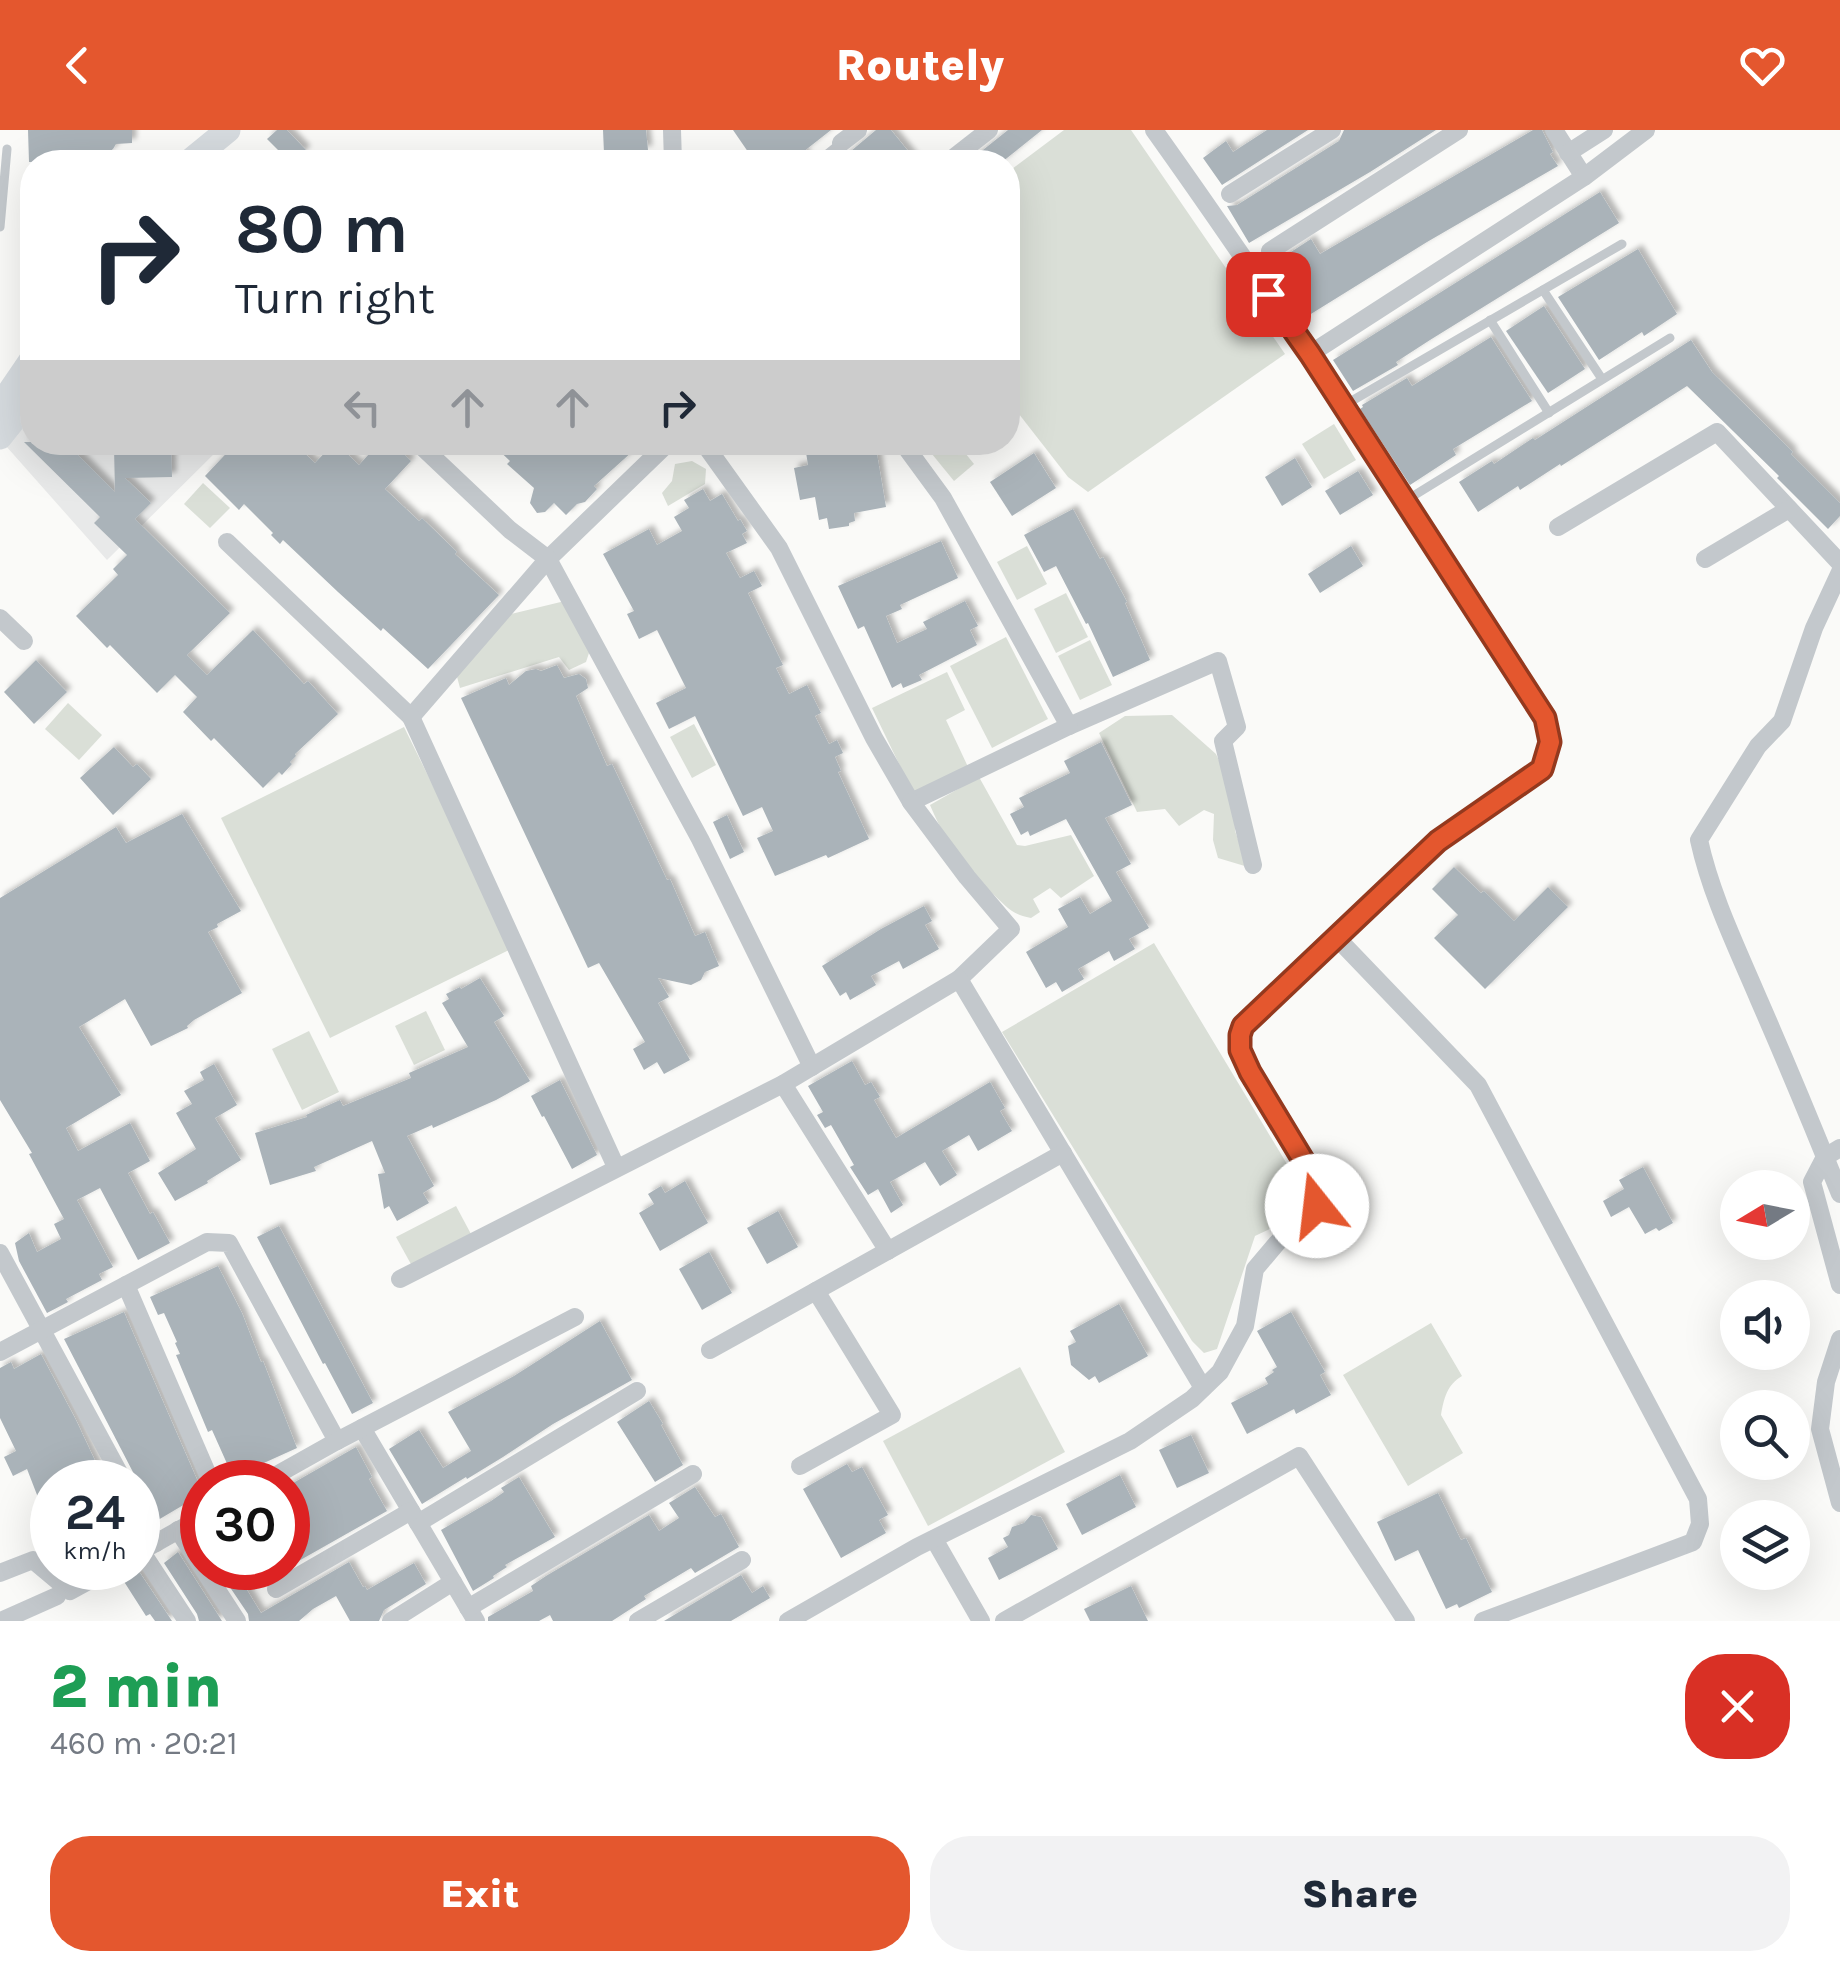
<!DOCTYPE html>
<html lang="en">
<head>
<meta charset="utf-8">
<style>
  :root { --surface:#fff; --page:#f2f2f3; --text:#1f2937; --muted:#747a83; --accent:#e4572e }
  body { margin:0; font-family:Karla,sans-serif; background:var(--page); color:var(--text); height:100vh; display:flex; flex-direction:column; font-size:38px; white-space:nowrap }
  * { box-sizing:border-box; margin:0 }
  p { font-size:32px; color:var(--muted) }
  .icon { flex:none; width:55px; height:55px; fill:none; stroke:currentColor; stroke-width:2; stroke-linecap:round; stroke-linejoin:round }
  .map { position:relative; height:1491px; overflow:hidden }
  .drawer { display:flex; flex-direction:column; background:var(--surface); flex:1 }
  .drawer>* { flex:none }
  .guide { position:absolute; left:20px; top:20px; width:1000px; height:305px; border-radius:40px; box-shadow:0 10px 40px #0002; background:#fff; color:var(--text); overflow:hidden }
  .needle { width:65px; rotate:260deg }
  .controls { position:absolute; left:1720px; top:1040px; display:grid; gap:20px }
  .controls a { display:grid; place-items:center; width:90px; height:90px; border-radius:50%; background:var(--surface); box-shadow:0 10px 40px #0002; font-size:50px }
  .speed { position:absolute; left:30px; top:1330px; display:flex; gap:20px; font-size:50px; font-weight:700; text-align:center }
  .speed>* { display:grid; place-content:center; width:130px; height:130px; border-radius:50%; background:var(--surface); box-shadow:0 10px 40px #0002; line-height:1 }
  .speed small { font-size:25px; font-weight:400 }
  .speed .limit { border:15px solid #d22; background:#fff; color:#111 }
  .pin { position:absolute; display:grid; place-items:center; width:85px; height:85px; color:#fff; margin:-42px; border-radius:20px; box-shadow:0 5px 15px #0006 }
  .me { position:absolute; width:110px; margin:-55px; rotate:344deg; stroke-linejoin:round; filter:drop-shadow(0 0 8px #0008) }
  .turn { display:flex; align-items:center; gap:35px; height:210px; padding:0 50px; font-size:45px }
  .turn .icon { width:130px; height:130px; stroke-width:2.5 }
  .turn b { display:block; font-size:70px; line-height:85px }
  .lanes { display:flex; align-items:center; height:95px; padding:0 50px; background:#0003; justify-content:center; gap:50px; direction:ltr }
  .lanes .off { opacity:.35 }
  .round { display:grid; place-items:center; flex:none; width:105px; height:105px; border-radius:40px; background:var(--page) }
  .headline { display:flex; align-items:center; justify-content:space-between; height:170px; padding:0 50px }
  h1 { font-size:60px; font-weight:800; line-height:75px; color:#1e9e55 }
  .cta { display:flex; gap:20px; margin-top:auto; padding:20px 50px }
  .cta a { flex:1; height:115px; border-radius:40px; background:var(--accent); color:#fff; font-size:40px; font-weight:800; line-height:115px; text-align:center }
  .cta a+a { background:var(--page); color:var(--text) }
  header { display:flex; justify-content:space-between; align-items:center; height:130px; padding:0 50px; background:var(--accent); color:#fff; font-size:45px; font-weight:800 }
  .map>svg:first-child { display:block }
  .built { fill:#e8e9e9 }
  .green { fill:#dadfd7 }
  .building { fill:#aab3b9; filter:url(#shadow) }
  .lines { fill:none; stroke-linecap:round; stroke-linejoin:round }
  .lane { stroke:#c3c8cc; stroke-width:9 }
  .street { stroke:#c3c8cc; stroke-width:18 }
  .secondary { stroke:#d6dbdf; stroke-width:25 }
  .route-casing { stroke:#94391e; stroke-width:25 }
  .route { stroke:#e4572e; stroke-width:18 }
</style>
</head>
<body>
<header><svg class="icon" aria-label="back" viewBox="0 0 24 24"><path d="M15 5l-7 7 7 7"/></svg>Routely<svg class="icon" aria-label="heart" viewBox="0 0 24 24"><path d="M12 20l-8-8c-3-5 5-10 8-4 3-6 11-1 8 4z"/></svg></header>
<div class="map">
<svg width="1840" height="1491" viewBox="0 0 1840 1491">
  <defs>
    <filter id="shadow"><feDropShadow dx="4.5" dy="-4.5" stdDeviation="2.5" flood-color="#0004"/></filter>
  </defs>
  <rect width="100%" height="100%" fill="#fafaf8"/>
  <path class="built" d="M32 283V312L225 313 107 430 6 316Z"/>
  <g class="green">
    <path d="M1064 0H1131L1285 224 1088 362 1068 347 1008 270V42Z"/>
    <path d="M1334 294 1356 330 1324 349 1302 314Z"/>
    <path d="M923 313H957L974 334 954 351Z"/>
    <path d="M692 331 706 339 705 354 668 376 662 363 672 351 675 334Z"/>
    <path d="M203 353 230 378 210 398 184 374Z"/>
    <path d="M1027 416 1047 454 1017 470 997 432Z"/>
    <path d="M1066 463 1088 507 1056 523 1034 479Z"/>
    <path d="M569 470 592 514 586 532 569 540 559 527 460 558 456 543 507 485Z"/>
    <path d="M1006 507 1048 589 992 618 950 536Z"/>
    <path d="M1090 510 1112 555 1080 570 1058 526Z"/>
    <path d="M947 542 965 580 946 590 969 639 914 665 872 578Z"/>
    <path d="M68 573 102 605 79 630 45 599Z"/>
    <path d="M1172 585 1216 624 1234 663 1235 701 1248 737 1218 728 1213 710 1214 684 1204 680 1179 696 1165 679 1137 682 1099 603 1125 586Z"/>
    <path d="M694 594 716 635 692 648 670 607Z"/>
    <path d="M404 597 513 818 330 908 221 688Z"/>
    <path d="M979 647 1017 715 1025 716 1071 705 1094 746 1061 768 1050 758 1033 769 1040 782 1031 788C1012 785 1006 776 993 764 961 734 947 715 930 675Z"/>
    <path d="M1154 813 1305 1064C1300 1088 1275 1096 1255 1106L1217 1219 1204 1223 1192 1211 1002 902Z"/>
    <path d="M426 881 445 920 414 935 395 896Z"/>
    <path d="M309 901 339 962 302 980 272 919Z"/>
    <path d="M456 1076 471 1104 412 1136 396 1107Z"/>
    <path d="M1431 1193 1462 1246C1447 1255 1444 1268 1441 1285L1463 1323 1408 1356 1343 1245Z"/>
    <path d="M1020 1237 1065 1322 928 1396 883 1311Z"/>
  </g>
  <g class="building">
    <path d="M28 0H132V13L116 14 113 19 96 32H29Z"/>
    <path d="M277 0H287L306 20 294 32H290L267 9Z"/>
    <path d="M603 0H646L648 20 626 22V27L612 28V23H604Z"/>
    <path d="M733 0H831L803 22 810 32H755Z"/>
    <path d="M876 0H891L917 32H838Z"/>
    <path d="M1008 0H1042L1002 32H968Z"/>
    <path d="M1267 0H1308L1222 55 1203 28 1226 11 1233 22Z"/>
    <path d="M1344 0H1436L1370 42 1249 113 1227 76 1237 75 1339 11Z"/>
    <path d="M1533 0H1542L1553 22 1550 24 1558 36 1427 112 1306 187 1274 133 1311 109 1320 124Z"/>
    <path d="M1600 62 1619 93 1430 210 1396 232 1398 235 1353 261 1333 230Z"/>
    <path d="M1638 119 1677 184 1644 206 1642 202 1599 230 1558 167Z"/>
    <path d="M1544 176 1585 239 1548 263 1506 201Z"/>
    <path d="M1491 207 1532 271 1453 319 1456 325 1410 355 1360 279 1363 277 1362 275 1407 248 1412 256Z"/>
    <path d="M1691 210 1712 242 1793 322 1791 324 1840 373V386L1828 399 1777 348 1779 346 1687 256 1561 336 1560 334 1520 360 1518 356 1478 382 1459 352 1492 331 1494 334 1533 308 1535 310Z"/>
    <path d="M24 312H65L115 362 114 317 171 315 172 347 125 348 151 373 135 389 230 483 187 525 207 545 253 500 304 554 308 551 338 584 295 624 296 626 290 632 292 634 282 645 279 642 263 658 214 608 211 611 183 582 197 567 175 545 157 563 110 515 107 518 76 486 118 445 113 439 127 425 94 393 100 387Z"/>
    <path d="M237 312H293L315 333 335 312 359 335 380 312H392L411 331 385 359 419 391 422 388 457 422 455 424 499 465 428 539 383 498 381 501 338 462 283 410 280 414 271 405 273 403 244 374 239 380 205 346Z"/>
    <path d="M490 312H643L594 356 597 359 585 372 577 374 566 385 554 373 545 382 537 383 530 373 534 358 507 334 510 331Z"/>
    <path d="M825 312H875L886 377 854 383 855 391 849 393V396L829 399 827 388 819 390 815 367 800 370 794 338 808 335 805 316Z"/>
    <path d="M1034 323 1056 358 1012 386 990 352Z"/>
    <path d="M1295 328 1312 357 1282 376 1265 347Z"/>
    <path d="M1358 341 1373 365 1340 385 1325 361Z"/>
    <path d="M703 359 710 371 722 364 738 391 740 389 747 401 742 404 747 413 726 423 740 448 754 441 762 456 748 463 783 535 776 538 789 564 807 555 821 583 815 586 829 614 837 610 843 623 835 627 841 641 838 642 869 709 828 728 826 725 775 746 757 708 773 701 762 677 743 686 695 586 669 599 656 573 686 558 657 500 639 509 627 484 634 481 603 424 649 399 657 415 682 401 674 387 689 378 684 370Z"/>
    <path d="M1073 379 1100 429 1103 427 1127 472 1125 473 1150 530 1113 547 1088 493 1086 494 1056 436 1044 442 1024 405Z"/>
    <path d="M941 411 958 448 900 475 902 479 886 486 897 513 927 499 923 492 965 471 978 496 970 500 977 515 919 545 922 550 903 558 901 553 892 558 864 496 858 499 838 456Z"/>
    <path d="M1351 416 1363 436 1320 463 1308 444Z"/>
    <path d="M36 530 67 562 34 594 4 562Z"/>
    <path d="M557 535 564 548 579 544 586 549 588 558 576 566 607 636 612 634 667 750 670 749 695 806 705 802 719 836 705 842 701 850 691 855 658 848 669 867 658 873 690 930 664 944 657 932 644 940 633 919 645 912 599 833 588 838 461 568 506 548 509 555 526 541 536 539 541 541Z"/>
    <path d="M1101 612 1132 675 1105 688 1131 734 1116 742 1149 798 1129 809 1135 819 1114 831 1109 821 1078 839 1084 849 1062 862 1056 852 1046 858 1026 822 1068 797 1058 779 1080 767 1090 784 1112 771 1066 689 1030 706 1028 701 1021 705 1010 684 1024 677 1019 668 1070 643 1064 631Z"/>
    <path d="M114 617 133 637 137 634 151 649 113 685 80 648Z"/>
    <path d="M182 684 241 781 217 794 218 797 208 802 242 863 194 890 187 896 188 898 151 916 125 869 79 897 121 965 66 998 78 1021 130 993 150 1031 128 1043 150 1084 153 1082 170 1113 138 1130 100 1058 77 1070 113 1137 99 1144 102 1150 66 1169 68 1172 47 1183 19 1131 15 1113 29 1103 37 1122 61 1109 54 1094 64 1089 29 1024 32 1023 0 970V768L116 697 126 713Z"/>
    <path d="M727 685 744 722 730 729 713 692Z"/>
    <path d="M1454 737 1481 763 1484 761 1514 791 1548 757 1568 777 1485 859 1434 808 1458 785 1432 759Z"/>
    <path d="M924 776 932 791 925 795 939 819 903 839 899 831 871 846 876 855 850 870 846 862 840 866 822 836 881 799Z"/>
    <path d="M480 848 504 886 494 892 530 951 496 970 433 998 432 995 407 1006 434 1056 423 1063 429 1073 397 1091 389 1076 384 1079 378 1044 385 1043 372 1011 314 1037 316 1041 270 1055 255 1003 307 987 306 985 340 970 343 976 411 948 409 943 468 917 442 873 449 869 446 864 460 857 461 859Z"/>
    <path d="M852 931 865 955 871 952 880 967 874 970 896 1008 990 952 1005 978 1000 981 1012 1001 978 1021 969 1005 942 1021 957 1045 940 1056 925 1032 890 1052 903 1075 891 1083 878 1059 868 1065 850 1037 854 1035 831 995 825 998 817 985 823 982 808 956Z"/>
    <path d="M214 934 237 975 215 988 241 1030 207 1051 208 1053 175 1071 158 1043 196 1019 176 983 192 974 184 961 204 950 200 942Z"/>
    <path d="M560 950 597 1025 572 1039 544 986 542 987 531 966Z"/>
    <path d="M1643 1037 1673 1093 1659 1101 1656 1098 1645 1104 1629 1077 1611 1087 1603 1071 1624 1059 1619 1050Z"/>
    <path d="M685 1051 708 1093 660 1121 639 1083 654 1074 648 1064 661 1056 665 1063Z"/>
    <path d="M778 1081 798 1117 767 1134 747 1098Z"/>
    <path d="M279 1096 373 1273 352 1284 325 1233 323 1234 257 1107Z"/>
    <path d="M709 1122 732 1163 702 1180 679 1139Z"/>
    <path d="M218 1136 242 1183 261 1232 263 1231 297 1318 233 1347 212 1300 208 1302 176 1225 180 1224 175 1213 177 1212 164 1183 158 1185 150 1167Z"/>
    <path d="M1119 1174 1148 1226 1099 1253 1095 1246 1089 1250 1071 1235 1068 1216 1076 1212 1070 1201Z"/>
    <path d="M124 1182 202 1361V1364L158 1390 149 1371 138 1366 135 1346 64 1209Z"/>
    <path d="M1291 1182 1325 1242 1320 1245 1331 1265 1296 1284 1294 1279 1247 1304 1231 1273 1268 1254 1265 1248 1274 1242 1272 1240 1277 1237 1257 1201Z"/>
    <path d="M600 1191 632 1250 553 1294 503 1327 467 1349 466 1347 422 1374 389 1319 419 1300 443 1338 471 1321 448 1282 514 1246Z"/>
    <path d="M41 1224 76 1290 105 1352H52V1365L39 1370 27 1339 13 1346 4 1327 16 1321 0 1288V1238L11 1232 14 1239Z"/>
    <path d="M649 1271 663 1294 661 1295 683 1335 655 1352 617 1292Z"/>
    <path d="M1191 1305 1209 1343 1177 1358 1159 1320Z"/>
    <path d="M356 1317 372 1347 369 1349 387 1381 288 1437V1356Z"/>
    <path d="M847 1334 852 1342 862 1337 888 1385 879 1390 886 1403 841 1428 803 1359Z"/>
    <path d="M1120 1345 1136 1377 1082 1405 1066 1374Z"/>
    <path d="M519 1347 555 1407 505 1435 507 1437 493 1446 494 1448 473 1461 441 1400 491 1371 504 1362 501 1358Z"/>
    <path d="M695 1357 715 1387 721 1384 739 1417 695 1443 691 1438 644 1466 646 1469 612 1491H553L550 1485 539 1491H488V1487L533 1461 531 1456 546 1446 649 1385 659 1401 679 1388 669 1373Z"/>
    <path d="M1438 1363 1461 1410 1466 1408 1492 1462 1459 1478 1457 1474 1446 1479 1418 1420 1395 1431 1377 1392Z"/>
    <path d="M1031 1385 1041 1387 1058 1419 999 1450 988 1428 1008 1417 1003 1408 1009 1405 1012 1397 1024 1393Z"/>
    <path d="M178 1422 222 1491H199L197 1484 164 1433Z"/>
    <path d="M349 1432 363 1457 365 1456 367 1460 414 1433 426 1454 384 1480 379 1491H350L336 1466 313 1479 299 1491H249L248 1484 217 1438H286L247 1460 261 1483Z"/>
    <path d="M138 1440 172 1491H155L150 1484 146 1486 123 1450Z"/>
    <path d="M741 1445 752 1463 763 1456 770 1468 731 1491H664Z"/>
    <path d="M1131 1456 1148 1491H1090L1084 1479Z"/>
  </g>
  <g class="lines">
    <g class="lane">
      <path d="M826 25 841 13"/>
      <path d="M0 97 7 19"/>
      <path d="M1543 160 1602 249"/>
      <path d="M1490 190 1549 283"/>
      <path d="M1343 276 1622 114"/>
      <path d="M1405 371 1670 208"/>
    </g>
    <g class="street">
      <path d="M672 0 673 32"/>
      <path d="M1554 0 1584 47"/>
      <path d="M841 13 858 0"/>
      <path d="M1568 23 1604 0"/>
      <path d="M948 32 989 0"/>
      <path d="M1230 64 1332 0"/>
      <path d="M1270 121 1459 0"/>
      <path d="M1310 224 1584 47 1646 0"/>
      <path d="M669 312 548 429 700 709 812 937"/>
      <path d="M703 312 779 418 874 608 911 672 1069 596 1218 531 1237 597 1223 611 1253 735"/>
      <path d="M902 312 943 368 1069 596"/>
      <path d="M1558 397 1717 302 1840 433"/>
      <path d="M227 412 411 587 548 429 510 400 417 312"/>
      <path d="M1705 429 1789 379"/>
      <path d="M1840 442 1814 498 1782 591 1758 616 1699 710C1711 765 1737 818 1759 870 1787 934 1814 999 1840 1064"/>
      <path d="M0 488 24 511"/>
      <path d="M411 587 616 1037"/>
      <path d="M911 672 967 747 1011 799 959 849"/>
      <path d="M1337 808 1478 955 1698 1369 1700 1394 1693 1412 1483 1491"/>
      <path d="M783 954 888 1121"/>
      <path d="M1840 1018 1825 1027 1812 1052 1840 1155"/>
      <path d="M0 1123 124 1352"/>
      <path d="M400 1149 783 954 959 849 1203 1258"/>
      <path d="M126 1155 211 1352"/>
      <path d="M1840 1209 1826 1252 1820 1299 1840 1373"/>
      <path d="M710 1220 1063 1023"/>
      <path d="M0 1222 207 1112 229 1113 337 1311"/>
      <path d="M362 1298 476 1491"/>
      <path d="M800 1336 892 1285 816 1161"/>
      <path d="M264 1352 337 1311 575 1187"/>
      <path d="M138 1378 156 1413"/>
      <path d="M418 1393 637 1261"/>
      <path d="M178 1400 237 1491"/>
      <path d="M934 1409 981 1491"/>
      <path d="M141 1421 187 1491"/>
      <path d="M138 1423 202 1387"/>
      <path d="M0 1443 33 1430 70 1461 112 1438"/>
      <path d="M276 1459 411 1381"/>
      <path d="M468 1478 693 1344"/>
      <path d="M1 1491 57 1466"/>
      <path d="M391 1491 453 1452"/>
      <path d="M638 1491 742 1430"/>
      <path d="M788 1491 917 1417 1130 1311 1192 1269 1220 1242 1245 1196 1255 1139 1277 1113 1317 1076 1320 1058 1249 941 1240 921 1239 905 1243 896 1438 711 1542 639 1549 611 1545 588C1418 390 1291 192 1154 0"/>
      <path d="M1004 1491 1299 1326 1406 1491"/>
    </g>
    <g class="secondary">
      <path d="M189 32 228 0"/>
      <path d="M0 276 32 229"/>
      <path d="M0 307 32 267"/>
    </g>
  </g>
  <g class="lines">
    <defs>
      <path id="route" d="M1268 164 1310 224 1545 588 1550 612 1542 639 1438 711 1243 896 1240 905V920L1250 942 1320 1058 1317 1076"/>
    </defs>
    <use href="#route" class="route-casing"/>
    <use href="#route" class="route"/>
  </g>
</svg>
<div class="controls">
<a><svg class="needle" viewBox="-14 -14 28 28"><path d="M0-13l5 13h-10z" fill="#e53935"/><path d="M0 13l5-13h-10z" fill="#747a83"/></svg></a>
<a><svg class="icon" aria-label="sound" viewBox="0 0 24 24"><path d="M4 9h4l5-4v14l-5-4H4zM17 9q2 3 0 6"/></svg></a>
<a><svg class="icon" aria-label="search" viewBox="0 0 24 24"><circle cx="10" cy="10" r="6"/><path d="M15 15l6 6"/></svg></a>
<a><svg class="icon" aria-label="layers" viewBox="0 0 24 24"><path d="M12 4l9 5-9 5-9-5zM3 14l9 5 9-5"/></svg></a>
</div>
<div class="speed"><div>24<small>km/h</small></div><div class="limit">30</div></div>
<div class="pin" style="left:1268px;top:164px;background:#d93025"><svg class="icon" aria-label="arrive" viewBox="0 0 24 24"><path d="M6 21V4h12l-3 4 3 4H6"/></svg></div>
<svg class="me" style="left:1317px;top:1076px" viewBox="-20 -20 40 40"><circle r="19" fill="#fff"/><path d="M0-13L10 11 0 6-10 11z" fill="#e4572e"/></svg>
<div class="guide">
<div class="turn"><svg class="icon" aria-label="right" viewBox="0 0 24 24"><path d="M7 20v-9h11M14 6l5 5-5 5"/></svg><div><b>80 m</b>Turn right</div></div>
<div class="lanes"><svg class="icon off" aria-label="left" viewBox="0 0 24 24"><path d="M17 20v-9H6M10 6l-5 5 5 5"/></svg><svg class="icon off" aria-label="ahead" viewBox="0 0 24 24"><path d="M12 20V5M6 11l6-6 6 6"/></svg><svg class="icon off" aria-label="ahead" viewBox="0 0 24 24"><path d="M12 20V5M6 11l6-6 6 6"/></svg><svg class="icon" aria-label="right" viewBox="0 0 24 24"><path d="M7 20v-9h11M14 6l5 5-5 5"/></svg></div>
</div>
</div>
<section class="drawer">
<div class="headline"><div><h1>2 min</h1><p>460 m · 20:21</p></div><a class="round" style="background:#d93025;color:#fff"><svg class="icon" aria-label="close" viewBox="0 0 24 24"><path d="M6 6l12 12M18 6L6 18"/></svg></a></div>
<div class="cta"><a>Exit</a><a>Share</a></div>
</section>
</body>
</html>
